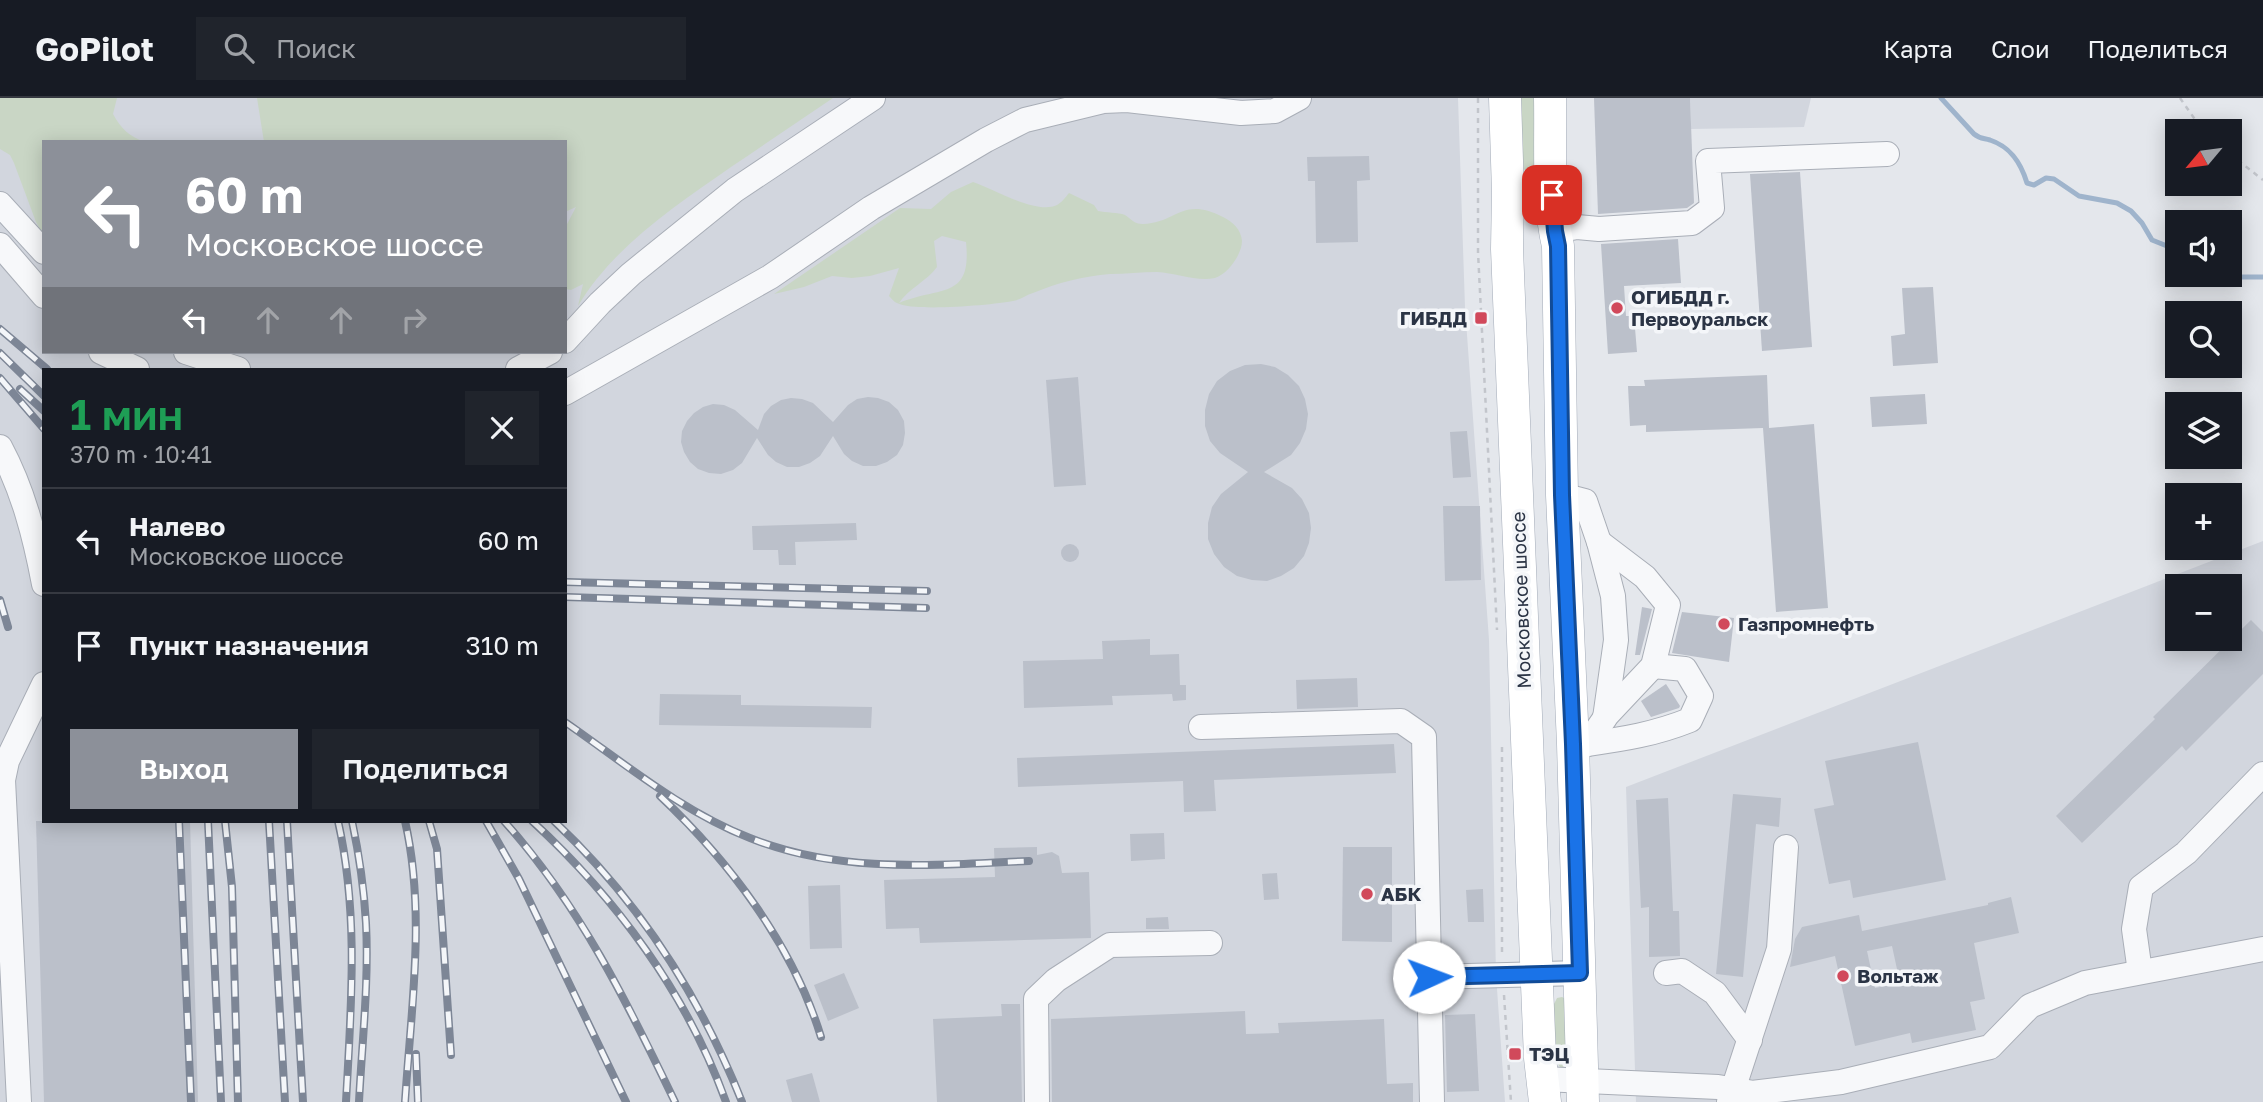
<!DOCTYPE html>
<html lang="ru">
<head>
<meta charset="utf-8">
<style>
  :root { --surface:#171b24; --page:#20242c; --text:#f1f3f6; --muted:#9ea1a6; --line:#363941; --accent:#8c9099 }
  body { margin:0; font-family:"Golos Text",sans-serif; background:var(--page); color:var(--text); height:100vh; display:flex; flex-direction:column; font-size:26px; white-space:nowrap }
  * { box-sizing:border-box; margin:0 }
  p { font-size:23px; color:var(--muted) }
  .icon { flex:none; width:38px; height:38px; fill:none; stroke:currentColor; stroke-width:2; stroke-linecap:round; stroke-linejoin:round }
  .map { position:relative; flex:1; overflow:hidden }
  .details { position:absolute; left:42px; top:270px; width:525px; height:455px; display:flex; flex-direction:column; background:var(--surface); border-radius:0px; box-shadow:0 4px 18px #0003 }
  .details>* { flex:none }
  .banner { position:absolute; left:42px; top:42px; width:525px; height:214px; border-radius:0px; box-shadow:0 4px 18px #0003; background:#8c9099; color:#fff; overflow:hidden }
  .needle { width:46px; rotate:241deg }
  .buttons { position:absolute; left:2165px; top:21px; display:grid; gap:14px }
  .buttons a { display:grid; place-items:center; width:77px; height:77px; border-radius:0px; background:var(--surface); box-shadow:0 4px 18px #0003; font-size:35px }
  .pin { position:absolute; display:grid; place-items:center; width:60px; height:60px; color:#fff; margin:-30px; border-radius:14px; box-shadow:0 4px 10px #0006 }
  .me { position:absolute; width:77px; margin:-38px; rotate:88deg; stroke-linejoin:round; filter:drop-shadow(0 0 5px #0008) }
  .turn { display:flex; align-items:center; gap:24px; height:147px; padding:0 28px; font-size:32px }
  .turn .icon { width:91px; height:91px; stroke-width:2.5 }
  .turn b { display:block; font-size:49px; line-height:60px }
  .lanes { display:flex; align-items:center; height:66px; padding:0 28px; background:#0003; justify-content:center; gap:35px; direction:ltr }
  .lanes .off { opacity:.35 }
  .round { display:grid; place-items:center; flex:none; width:74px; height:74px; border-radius:0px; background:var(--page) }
  .headline { display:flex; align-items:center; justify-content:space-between; height:119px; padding:0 28px }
  h1 { font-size:42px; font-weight:600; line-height:52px; color:#1e9e55 }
  .primary-button { display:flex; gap:14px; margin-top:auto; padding:14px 28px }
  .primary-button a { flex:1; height:80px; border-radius:0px; background:var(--accent); color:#fff; font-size:28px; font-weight:600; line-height:80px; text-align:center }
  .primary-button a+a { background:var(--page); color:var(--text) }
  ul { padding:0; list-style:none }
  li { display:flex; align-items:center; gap:21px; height:105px; padding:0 28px; border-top:2px solid var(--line) }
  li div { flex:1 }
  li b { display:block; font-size:26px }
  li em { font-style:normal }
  header { display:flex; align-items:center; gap:42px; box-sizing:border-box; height:98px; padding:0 35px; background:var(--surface); border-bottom:2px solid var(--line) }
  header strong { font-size:33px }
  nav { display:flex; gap:38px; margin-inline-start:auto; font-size:24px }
  .search { width:490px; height:63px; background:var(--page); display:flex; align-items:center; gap:18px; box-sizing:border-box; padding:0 24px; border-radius:0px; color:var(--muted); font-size:26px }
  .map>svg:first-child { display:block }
  .built { fill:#d2d6de; fill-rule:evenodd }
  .green { fill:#c9d6c5; fill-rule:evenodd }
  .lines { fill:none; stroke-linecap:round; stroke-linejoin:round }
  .stream { stroke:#9fb4cc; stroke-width:5 }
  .building { fill:#bbc0ca; fill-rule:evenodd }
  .minor-casing { stroke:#a9aeb7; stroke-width:26 }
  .major-casing { stroke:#a3abb8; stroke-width:33 }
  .path { stroke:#c2c5cb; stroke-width:2.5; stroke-dasharray:5 5; stroke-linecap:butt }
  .minor { stroke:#f7f8fa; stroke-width:24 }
  .major { stroke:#fff; stroke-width:32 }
  .rail-casing { stroke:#7d8696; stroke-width:8 }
  .rail { stroke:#f4f6f9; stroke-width:5; stroke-dasharray:16; stroke-linecap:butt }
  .route-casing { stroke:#114b97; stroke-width:18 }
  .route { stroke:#1a73e8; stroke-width:12 }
  .poi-dot { fill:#d1495b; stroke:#f4f6f9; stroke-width:2.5 }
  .labels { text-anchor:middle; stroke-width:7; stroke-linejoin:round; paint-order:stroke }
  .poi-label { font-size:19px; font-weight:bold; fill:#2b3445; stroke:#f4f6f9; text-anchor:start }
  .street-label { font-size:19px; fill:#2b3445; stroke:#f4f6f9 }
</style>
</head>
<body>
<header>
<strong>GoPilot</strong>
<div class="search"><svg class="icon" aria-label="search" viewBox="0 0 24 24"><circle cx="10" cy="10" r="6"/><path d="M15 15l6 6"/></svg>Поиск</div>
<nav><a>Карта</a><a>Слои</a><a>Поделиться</a></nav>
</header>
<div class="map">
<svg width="2263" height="1004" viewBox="0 0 2263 1004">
  <rect width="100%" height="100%" fill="#e4e7ec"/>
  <g class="built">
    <path d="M0 0H1458L1465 209 1489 542 1496 877 1505 1004H0ZM44 44H565V254H44ZM44 271H565V723H44Z"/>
    <path d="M1690 0H1811L1804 29 1691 31Z"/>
    <path d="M2263 443V1004H1636L1626 689ZM2177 488H2230V541H2177Z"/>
  </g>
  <g class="green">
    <path d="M0 0H117L113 16C121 31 129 38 145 44H44V139L36 124 14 65 10 57 0 51Z"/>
    <path d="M257 0H833C799 23 765 46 731 69 675 108 613 149 578 208L583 186 571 192 565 191V130L576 109 565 114V44H264Z"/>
    <path d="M1514 0H1537L1536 70 1530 73 1522 71Z"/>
    <path d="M973 84C992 90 1036 117 1057 107 1061 105 1066 99 1069 95L1094 107 1098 113C1106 115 1118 114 1125 117 1131 121 1134 126 1143 126 1177 125 1182 98 1223 119 1233 124 1241 131 1242 143 1242 156 1228 176 1215 180 1197 184 1176 175 1157 174 1142 174 1125 176 1110 176 1084 178 1057 185 1033 195 1026 197 1020 202 1013 203 993 207 913 214 897 205 894 204 892 201 889 198L899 170 870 178 852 180 832 178 804 189 774 196 900 110 931 111 951 94ZM942 138 966 144C972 202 941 188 899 205 909 190 927 183 937 169L934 143Z"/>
    <path d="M1562 899 1564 900 1567 969 1561 970 1555 963 1554 906 1557 900Z"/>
  </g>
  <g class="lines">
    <g class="stream">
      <path d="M1941 0 1974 36C1980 41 1983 40 1990 42 2011 49 2021 65 2027 85L2034 87 2046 80 2054 81 2079 98 2117 105 2131 113 2142 125 2152 142 2177 152"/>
      <path d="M2226 177 2238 179H2263"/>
    </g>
  </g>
  <g class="building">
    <path d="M1594 0H1690L1694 105 1687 110 1598 116Z"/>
    <path d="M1369 58 1370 82 1357 83 1358 144 1316 145 1315 83H1308L1307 59Z"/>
    <path d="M1800 74 1812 249 1762 253 1750 76Z"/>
    <path d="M1678 141 1681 185 1624 188 1626 218H1634L1637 254 1608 256 1601 146Z"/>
    <path d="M1933 189 1938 265 1893 268 1891 238 1905 236 1902 190Z"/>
    <path d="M1261 266 1275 269 1288 277 1299 288 1305 301 1308 316 1306 331 1300 345 1291 357 1264 374 1292 390 1302 401 1309 415 1311 430 1309 445 1304 458 1294 470 1281 478 1267 483 1252 482 1237 478 1224 469 1214 456 1208 441V425L1212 409 1221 396 1248 374 1220 355 1210 343 1205 328V312L1209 296 1217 283 1230 273 1245 267Z"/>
    <path d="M1767 277 1769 330 1814 326 1828 510 1776 514 1763 330 1646 334V327L1630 328 1628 288H1645L1644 282Z"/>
    <path d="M1078 279 1086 387 1054 389 1046 282Z"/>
    <path d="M1925 296 1927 326 1872 329 1870 299Z"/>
    <path d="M868 299 878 300 889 304 898 312 904 323 905 335 903 347 897 357 887 364 876 368H863L852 363 844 356 833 338 820 358 810 365 799 369H787L776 364 768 357 757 340 742 365 733 372 721 376 709 375 698 371 690 364 684 354 681 344 682 333 687 323 694 315 703 309 713 306 724 307 735 312 758 332 764 316 771 308 781 302 791 300 802 301 813 305 833 324 848 307 857 301Z"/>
    <path d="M1467 333 1471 379 1453 380 1450 334Z"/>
    <path d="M1443 408H1480L1481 482 1445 483Z"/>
    <path d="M856 425 857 442 795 444 796 467H779L778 452H753L752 428Z"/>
    <circle cx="1070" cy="455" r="9"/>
    <path d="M1642 509 1652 511 1640 557H1635Z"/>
    <path d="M1682 514 1734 520 1729 564 1672 555Z"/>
    <path d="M2251 522 2263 534V576L2186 653 2182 648 2082 745 2056 718 2155 621 2153 619Z"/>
    <path d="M1150 541V557L1179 556 1180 587H1186V602L1173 603 1172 596 1112 598 1113 607 1024 610 1023 563 1103 561 1102 543Z"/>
    <path d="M1357 580 1358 609 1297 611 1296 582Z"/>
    <path d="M1666 586 1680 608 1679 610 1651 619 1641 603Z"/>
    <path d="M660 596 741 597V607L872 609 871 630 659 627Z"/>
    <path d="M1918 644 1946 782 1853 800 1850 782 1829 786 1814 711 1834 707 1825 663Z"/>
    <path d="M1394 646 1396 675 1214 682 1216 713 1184 714 1183 683 1018 689 1017 660Z"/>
    <path d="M1733 696 1781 700 1779 729 1756 726 1743 879 1716 876Z"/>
    <path d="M1668 700 1673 813H1679L1680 858 1649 859V809L1641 810 1636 702Z"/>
    <path d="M36 723H190L198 1004H44Z"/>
    <path d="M1164 735 1165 761 1131 763 1130 736Z"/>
    <path d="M1037 749V757L1052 754 1059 758 1062 775 1089 774 1091 840 920 845 919 830 886 831 884 782 995 779 994 750Z"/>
    <path d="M1343 749H1392V844L1342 843Z"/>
    <path d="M1277 775 1279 801 1264 802 1262 776Z"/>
    <path d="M840 787 842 850 810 851 808 788Z"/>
    <path d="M1483 791 1484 824H1468L1466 792Z"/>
    <path d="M2011 799 2019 835 1974 845 1985 901 1970 904 1976 932 1912 945 1910 935 1855 948 1835 858 1790 869 1795 841 1802 829 1859 817 1862 833 1988 807V805ZM1892 848 1900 885 1875 890 1867 853Z"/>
    <path d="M1168 819 1169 831H1146V820Z"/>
    <path d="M844 875 859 910 828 923 814 887Z"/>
    <path d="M1001 906H1020L1022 1004H937L933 921 1002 918Z"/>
    <path d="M1245 913 1246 936 1279 935 1278 925 1384 921 1387 986 1413 985V1004H1052L1051 921Z"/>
    <path d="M1475 916 1479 993 1447 994 1445 917Z"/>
    <path d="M812 975 820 1004H792L786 982Z"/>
  </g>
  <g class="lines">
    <defs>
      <g id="minor">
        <path d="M0 106 44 154"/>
        <path d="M1555 133 1577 129 1599 131 1692 125 1712 110 1708 63 1887 56"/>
        <path d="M0 147 44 198"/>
        <path d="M565 243 600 205 631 176 735 92 873 0"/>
        <path d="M101 254 137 271"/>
        <path d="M186 254 238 271"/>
        <path d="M518 271 550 254"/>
        <path d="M565 295 770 179 871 110 986 42 1025 22 1103 3 1127 2 1241 15 1275 13 1299 0"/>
        <path d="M0 349C23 392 35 438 44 486"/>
        <path d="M1562 397 1585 403 1599 444 1613 498 1616 542 1605 620 1587 646H1573"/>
        <path d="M1599 444 1645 479 1668 507 1653 568 1605 619"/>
        <path d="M1201 629 1401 623 1424 639 1432 1004"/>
        <path d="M1587 646C1624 641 1655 636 1690 622L1701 598 1685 571 1653 568"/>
        <path d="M2140 874 2134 831 2141 789 2186 755 2263 676"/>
        <path d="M1666 875 1682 873 1715 895 1750 942"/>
        <path d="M1429 879 1580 875"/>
        <path d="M1543 981 1718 989 1748 994"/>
        <path d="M1752 995 1841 984 1990 949 2030 908 2085 885 2263 851"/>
        <path d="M19 1004 3 682 7 663 44 586"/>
        <path d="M1037 1004 1036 901 1056 882 1110 847 1210 845"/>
        <path d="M1729 1004 1779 851 1786 749"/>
      </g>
      <g id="major">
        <path d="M1505 0 1508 94 1507 151 1540 960 1545 1004"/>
        <path d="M1550 0C1551 48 1547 101 1558 148L1562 397 1573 646 1583 1004"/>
      </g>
    </defs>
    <use href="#minor" class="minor-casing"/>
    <use href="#major" class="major-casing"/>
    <g class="path">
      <path d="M1478 0V154L1497 532"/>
      <path d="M2180 0 2203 33"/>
      <path d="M2230 56 2263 82"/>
      <path d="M1502 649V856"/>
      <path d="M1504 897 1511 1004"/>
    </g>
    <use href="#minor" class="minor"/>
    <use href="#major" class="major"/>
    <defs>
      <g id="rail">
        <path d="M0 231 47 271"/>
        <path d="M0 255 44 298"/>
        <path d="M0 280 44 331"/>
        <path d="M20 291 44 313"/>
        <path d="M565 484 927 493"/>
        <path d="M565 499 926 510"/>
        <path d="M0 502 8 529"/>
        <path d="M565 624C624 665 683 714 750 740 840 776 935 767 1029 763"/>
        <path d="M660 698C729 763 793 847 821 939"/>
        <path d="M179 723 191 1004"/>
        <path d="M208 723 221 1004"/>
        <path d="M225 723 232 789 238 1004"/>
        <path d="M269 723 285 1004"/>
        <path d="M287 723 303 1004"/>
        <path d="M338 723C359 816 351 910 346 1004"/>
        <path d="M352 723C359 756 364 791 366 825 369 884 362 945 359 1004"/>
        <path d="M429 723 437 751 451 957"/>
        <path d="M486 723 519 781 626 1004"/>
        <path d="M504 723C580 808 626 902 675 1004"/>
        <path d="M532 723C616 800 687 896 726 1004"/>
        <path d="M554 723C637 801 700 898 742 1004"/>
        <path d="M416 956 418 1004"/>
        <path d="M405 1004C411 911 426 815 405 723"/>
      </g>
    </defs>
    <use href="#rail" class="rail-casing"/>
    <use href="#rail" class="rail"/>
  </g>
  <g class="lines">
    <defs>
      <path id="route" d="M1429 879 1580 875 1573 646 1562 397 1558 148 1555 133 1552 97"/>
    </defs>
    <use href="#route" class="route-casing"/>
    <use href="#route" class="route"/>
  </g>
  <g class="poi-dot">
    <circle cx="1617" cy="210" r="7"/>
    <rect x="1474" y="213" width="14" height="14" rx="3.5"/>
    <circle cx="1724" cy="526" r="7"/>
    <circle cx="1367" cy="796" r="7"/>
    <circle cx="1843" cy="878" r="7"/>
    <rect x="1508" y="949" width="14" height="14" rx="3.5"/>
  </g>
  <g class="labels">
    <g class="poi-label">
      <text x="1631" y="206">ОГИБДД г.<tspan x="1631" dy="22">Первоуральск</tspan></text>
      <text x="1467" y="227" text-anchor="end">ГИБДД</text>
      <text x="1738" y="533">Газпромнефть</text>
      <text x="1381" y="803">АБК</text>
      <text x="1857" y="885">Вольтаж</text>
      <text x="1529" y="963">ТЭЦ</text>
    </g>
    <g class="street-label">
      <text transform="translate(1521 502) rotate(-92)" y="7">Московское шоссе</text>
    </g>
  </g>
</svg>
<div class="buttons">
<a><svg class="needle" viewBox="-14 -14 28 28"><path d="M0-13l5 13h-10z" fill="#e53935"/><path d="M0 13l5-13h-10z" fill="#9ea1a6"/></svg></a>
<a><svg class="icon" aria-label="sound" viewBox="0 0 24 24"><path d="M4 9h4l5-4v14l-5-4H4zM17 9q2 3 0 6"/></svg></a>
<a><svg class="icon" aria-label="search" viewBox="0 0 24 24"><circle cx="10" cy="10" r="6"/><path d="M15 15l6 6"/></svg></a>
<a><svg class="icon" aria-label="layers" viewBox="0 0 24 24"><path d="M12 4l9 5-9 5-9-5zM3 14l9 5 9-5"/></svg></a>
<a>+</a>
<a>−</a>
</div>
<div class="pin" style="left:1552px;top:97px;background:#d93025"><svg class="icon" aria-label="arrive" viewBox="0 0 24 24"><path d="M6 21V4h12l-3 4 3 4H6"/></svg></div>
<svg class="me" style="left:1429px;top:879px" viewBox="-20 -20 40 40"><circle r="19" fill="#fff"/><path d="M0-13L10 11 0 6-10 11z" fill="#1a73e8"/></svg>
<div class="banner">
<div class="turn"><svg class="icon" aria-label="left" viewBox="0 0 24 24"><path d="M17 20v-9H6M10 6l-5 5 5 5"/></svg><div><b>60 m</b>Московское шоссе</div></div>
<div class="lanes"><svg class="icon" aria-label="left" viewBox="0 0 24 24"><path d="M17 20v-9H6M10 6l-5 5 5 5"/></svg><svg class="icon off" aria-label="ahead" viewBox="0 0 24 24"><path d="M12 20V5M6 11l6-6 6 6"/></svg><svg class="icon off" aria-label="ahead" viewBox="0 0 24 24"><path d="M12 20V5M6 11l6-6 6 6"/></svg><svg class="icon off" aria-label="right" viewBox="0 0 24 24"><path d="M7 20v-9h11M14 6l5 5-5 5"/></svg></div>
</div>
<section class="details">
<div class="headline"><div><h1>1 мин</h1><p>370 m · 10:41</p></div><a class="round"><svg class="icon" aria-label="close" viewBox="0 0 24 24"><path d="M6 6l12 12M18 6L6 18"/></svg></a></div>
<ul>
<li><svg class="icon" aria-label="left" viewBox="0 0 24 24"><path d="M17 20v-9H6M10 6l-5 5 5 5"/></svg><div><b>Налево</b><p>Московское шоссе</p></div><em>60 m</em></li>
<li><svg class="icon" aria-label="arrive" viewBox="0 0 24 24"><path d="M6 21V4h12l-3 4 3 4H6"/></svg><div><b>Пункт назначения</b></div><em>310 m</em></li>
</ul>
<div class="primary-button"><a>Выход</a><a>Поделиться</a></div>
</section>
</div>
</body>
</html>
